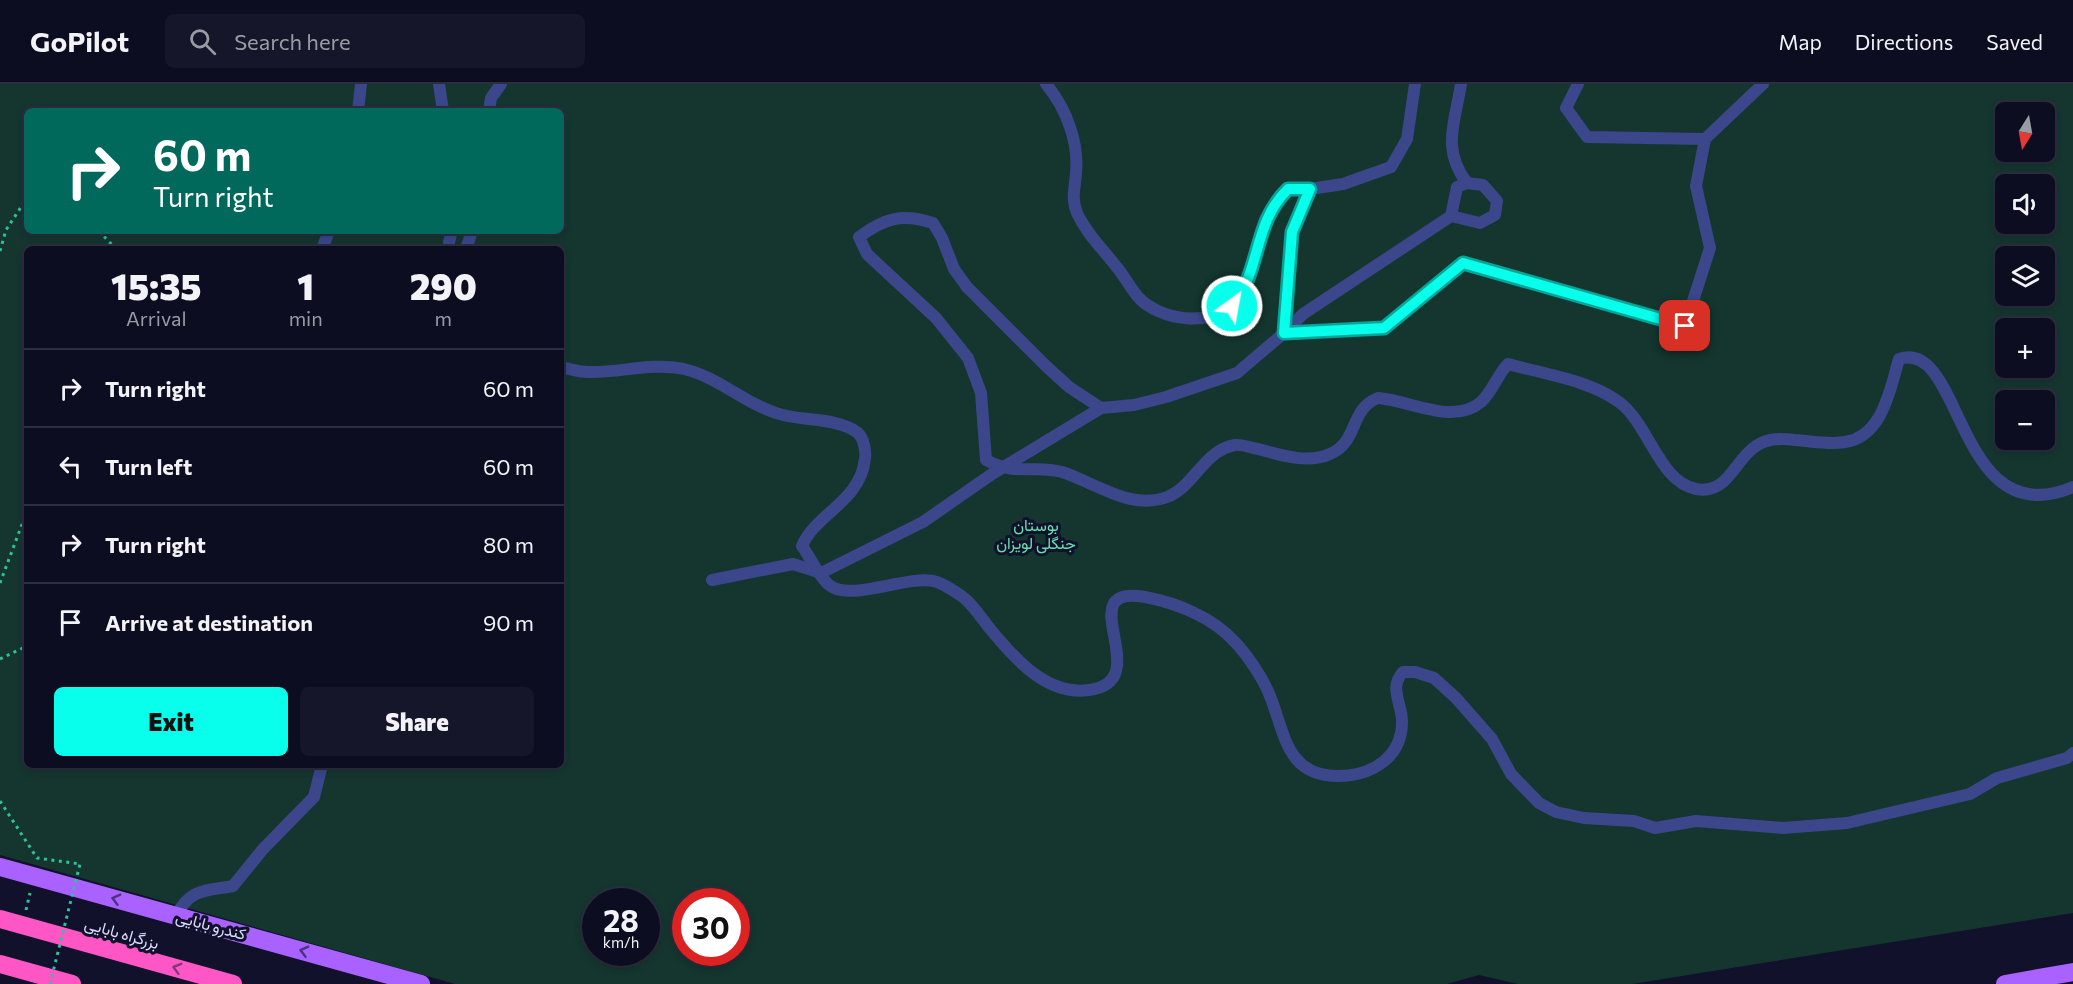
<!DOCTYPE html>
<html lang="en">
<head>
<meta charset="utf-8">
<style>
  :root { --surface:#0d0d21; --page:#16162a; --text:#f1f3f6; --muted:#9a9ca5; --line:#2d2d3f; --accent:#07ffec }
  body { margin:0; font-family:Commissioner,Vazirmatn,sans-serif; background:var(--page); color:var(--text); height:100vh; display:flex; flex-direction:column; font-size:22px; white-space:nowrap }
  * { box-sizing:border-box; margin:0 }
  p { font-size:20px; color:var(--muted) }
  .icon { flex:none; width:33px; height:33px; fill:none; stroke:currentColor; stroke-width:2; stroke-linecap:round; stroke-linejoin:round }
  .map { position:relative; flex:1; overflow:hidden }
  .sheet { position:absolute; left:24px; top:162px; width:540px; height:522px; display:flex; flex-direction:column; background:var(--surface); border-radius:9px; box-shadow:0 3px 9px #0003,0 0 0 2px var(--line) }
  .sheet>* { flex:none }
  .banner { position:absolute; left:24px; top:24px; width:540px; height:126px; border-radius:9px; box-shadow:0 3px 9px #0003,0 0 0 2px var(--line); background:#00695c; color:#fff; overflow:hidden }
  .needle { width:39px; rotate:191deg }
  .buttons { position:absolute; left:1995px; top:18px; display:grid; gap:12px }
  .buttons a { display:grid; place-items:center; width:60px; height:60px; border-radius:9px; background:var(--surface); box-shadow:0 3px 9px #0003,0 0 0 2px var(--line); font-size:30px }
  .speed { position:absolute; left:582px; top:804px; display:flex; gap:12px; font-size:30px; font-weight:700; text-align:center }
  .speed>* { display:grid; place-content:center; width:78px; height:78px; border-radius:50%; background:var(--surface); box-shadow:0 3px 9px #0003,0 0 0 2px var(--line); line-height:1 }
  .speed small { font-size:15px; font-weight:400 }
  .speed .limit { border:9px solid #d22; background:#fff; color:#111 }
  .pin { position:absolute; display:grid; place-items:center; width:51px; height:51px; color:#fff; margin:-26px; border-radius:12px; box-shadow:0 3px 9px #0006 }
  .me { position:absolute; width:66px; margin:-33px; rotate:32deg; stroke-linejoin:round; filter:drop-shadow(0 0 4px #0008) }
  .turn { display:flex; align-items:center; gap:21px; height:126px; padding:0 30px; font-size:27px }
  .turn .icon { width:78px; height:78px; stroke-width:2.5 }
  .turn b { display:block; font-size:42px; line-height:51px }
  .eta { display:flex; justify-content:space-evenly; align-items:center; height:102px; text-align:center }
  .eta b { font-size:36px; font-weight:800; line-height:42px }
  .button { display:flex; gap:12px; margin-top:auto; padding:12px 30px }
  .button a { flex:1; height:69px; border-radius:9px; background:var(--accent); color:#111; font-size:24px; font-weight:800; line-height:69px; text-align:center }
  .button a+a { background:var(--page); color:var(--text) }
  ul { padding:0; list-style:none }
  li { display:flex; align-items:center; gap:18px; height:78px; padding:0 30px; border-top:2px solid var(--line) }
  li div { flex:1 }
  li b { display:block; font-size:22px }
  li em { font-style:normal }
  header { display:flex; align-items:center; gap:36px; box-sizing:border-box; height:84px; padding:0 30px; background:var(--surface); border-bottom:2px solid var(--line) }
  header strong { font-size:28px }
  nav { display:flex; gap:33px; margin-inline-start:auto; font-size:21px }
  .search { width:420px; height:54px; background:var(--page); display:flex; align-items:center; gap:15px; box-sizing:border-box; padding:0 21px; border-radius:9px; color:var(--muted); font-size:22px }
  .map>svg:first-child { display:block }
  .green { fill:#14362f; fill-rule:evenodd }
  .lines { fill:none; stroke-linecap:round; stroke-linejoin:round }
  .path { stroke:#2fc09d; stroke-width:3; stroke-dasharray:3 4.5; stroke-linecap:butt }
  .street { stroke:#3b468b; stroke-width:12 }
  .primary { stroke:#a962ff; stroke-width:18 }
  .highway { stroke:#ff56c5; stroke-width:18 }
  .path-bridge { stroke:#2fc09d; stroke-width:3; stroke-dasharray:3 4.5; stroke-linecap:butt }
  .oneway { stroke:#4e3180 }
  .oneway2 { stroke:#883478 }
  .route-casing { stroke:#05a699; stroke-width:15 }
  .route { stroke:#07ffec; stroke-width:10 }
  .labels { text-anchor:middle; stroke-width:6; stroke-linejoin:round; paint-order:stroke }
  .park-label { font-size:16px; fill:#64e3ad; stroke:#11112c }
  .street-label { font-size:16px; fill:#dbdeff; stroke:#11112c }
</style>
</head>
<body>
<header>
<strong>GoPilot</strong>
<div class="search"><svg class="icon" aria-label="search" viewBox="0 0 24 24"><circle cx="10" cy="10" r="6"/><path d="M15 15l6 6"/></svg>Search here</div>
<nav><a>Map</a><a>Directions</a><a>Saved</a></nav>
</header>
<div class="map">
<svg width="2073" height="900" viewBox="0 0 2073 900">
  <rect width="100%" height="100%" fill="#11112c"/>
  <path class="green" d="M0 0H2073V829L1632 900H1518L1479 891 1447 900H455L0 771ZM27 27H561V147H27ZM2006 28H2044V68H2006ZM2006 100H2044V140H2006ZM27 165H561V681H27ZM2006 172H2044V212H2006ZM2006 244H2044V284H2006ZM2006 316H2044V356H2006ZM596 818H646V868H596ZM686 818H736V868H686Z"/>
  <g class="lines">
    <g class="path">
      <path d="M99 147 116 165"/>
      <path d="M0 167 6 146 27 114"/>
      <path d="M27 341 25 351 27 361"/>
      <path d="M0 499 27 427"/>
      <path d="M0 575 27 562"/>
      <path d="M0 717 37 774 80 780"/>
      <path d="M26 826 30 809"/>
    </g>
    <g class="street">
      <path d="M439 0 443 27"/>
      <path d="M1046 0C1066 24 1079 58 1076 89 1075 103 1071 115 1077 129 1086 149 1102 164 1115 181 1124 191 1130 204 1139 214 1160 236 1209 243 1232 222 1256 201 1254 165 1264 138 1269 125 1279 114 1288 105H1310"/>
      <path d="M1461 0C1455 39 1441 65 1467 99"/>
      <path d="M1578 0 1566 24 1587 53 1705 55"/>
      <path d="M358 27 361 0"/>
      <path d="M489 27 491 14 501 0"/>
      <path d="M449 158 452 147"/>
      <path d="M322 165 329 147"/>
      <path d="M466 165 472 147"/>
      <path d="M1284 249 1384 244 1463 179 1685 242 1710 164 1696 102 1705 55 1763 0"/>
      <path d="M1284 249 1303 230 1451 132 1480 139 1495 131 1497 117 1483 101 1467 99 1457 103 1451 132"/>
      <path d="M561 283C570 285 579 288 588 288 620 289 652 278 684 285 719 293 747 322 783 331 806 337 839 334 858 349 864 355 866 367 865 375 860 418 816 429 802 462 810 473 818 491 828 500 848 520 909 489 937 498 943 500 951 505 957 509 971 517 981 534 991 546 1015 575 1047 612 1089 606 1159 597 1067 500 1145 513 1177 519 1212 533 1235 558 1248 572 1263 594 1270 612 1285 649 1286 692 1338 692 1372 692 1403 673 1402 636 1401 618 1389 603 1403 588H1415L1434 594 1456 614 1492 655 1511 690 1539 719 1556 728 1584 734 1634 737 1655 744 1696 737 1783 744 1847 739 1970 710 1997 694 2067 674 2073 669"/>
      <path d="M1101 324 1069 303 1046 282 967 203 954 185 942 154 933 139C902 129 885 134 859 153L867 170 936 234 968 274 981 309 986 376C1018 393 1033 380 1062 388 1094 398 1131 427 1167 413 1194 403 1204 366 1235 361 1243 360 1251 364 1258 365 1280 371 1308 380 1330 370 1359 358 1349 325 1378 314 1410 316 1453 342 1481 318 1493 307 1497 291 1508 280 1544 290 1589 296 1619 318 1649 340 1659 398 1696 405 1728 411 1734 376 1756 362 1768 354 1781 354 1795 356 1812 357 1829 361 1845 358 1883 352 1890 305 1899 275 1964 253 1955 453 2073 403"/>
      <path d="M712 496 793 480 821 489 923 438 992 390 1101 324 1134 321 1166 313 1237 289 1284 249 1292 149 1310 105 1343 100 1391 83 1407 55 1415 0"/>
      <path d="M176 832C190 804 206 807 233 802L263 765 314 713 322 681"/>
    </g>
    <g class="primary">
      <path d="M0 783 421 900"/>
      <path d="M2005 900 2073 888"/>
    </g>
    <g class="highway">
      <path d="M0 835 233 900"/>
      <path d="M0 880 72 900"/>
    </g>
    <path class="path-bridge" d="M50 900 80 780"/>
  </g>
  <defs><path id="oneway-chevron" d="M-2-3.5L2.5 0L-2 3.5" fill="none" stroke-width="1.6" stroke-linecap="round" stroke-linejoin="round" transform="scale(1.5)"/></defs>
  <g class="oneway">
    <use href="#oneway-chevron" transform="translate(116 815) rotate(-165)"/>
    <use href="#oneway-chevron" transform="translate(304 867) rotate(-165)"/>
  </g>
  <use class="oneway2" href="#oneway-chevron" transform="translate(177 884) rotate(-164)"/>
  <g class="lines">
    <defs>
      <path id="route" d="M1232 222C1262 186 1252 140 1288 105H1310L1292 148 1284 249 1384 244 1463 179 1685 242"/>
    </defs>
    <use href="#route" class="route-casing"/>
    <use href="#route" class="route"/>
  </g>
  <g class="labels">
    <g class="park-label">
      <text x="1036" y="447">بوستان<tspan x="1036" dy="18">جنگلی لویزان</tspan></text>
    </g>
    <g class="street-label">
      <text transform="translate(211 841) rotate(15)" y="6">کندرو بابایی</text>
      <text transform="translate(122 849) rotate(16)" y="6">بزرگراه بابایی</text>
    </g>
  </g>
</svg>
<div class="buttons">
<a><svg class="needle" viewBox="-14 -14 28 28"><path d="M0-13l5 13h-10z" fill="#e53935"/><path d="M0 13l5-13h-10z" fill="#9a9ca5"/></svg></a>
<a><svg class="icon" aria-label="sound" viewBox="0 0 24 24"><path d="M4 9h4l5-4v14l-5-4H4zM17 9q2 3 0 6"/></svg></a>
<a><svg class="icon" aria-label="layers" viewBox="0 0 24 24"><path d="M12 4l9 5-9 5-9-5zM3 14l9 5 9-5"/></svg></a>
<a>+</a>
<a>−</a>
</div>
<div class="speed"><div>28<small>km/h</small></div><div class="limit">30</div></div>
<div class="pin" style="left:1685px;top:242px;background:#d93025"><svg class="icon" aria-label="arrive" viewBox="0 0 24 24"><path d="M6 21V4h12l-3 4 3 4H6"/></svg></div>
<svg class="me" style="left:1232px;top:222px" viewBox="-20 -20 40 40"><circle r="17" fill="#07ffec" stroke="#fff" stroke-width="3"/><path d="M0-11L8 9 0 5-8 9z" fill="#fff"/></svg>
<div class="banner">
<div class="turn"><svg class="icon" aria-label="right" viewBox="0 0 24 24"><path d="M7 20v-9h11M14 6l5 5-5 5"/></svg><div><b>60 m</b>Turn right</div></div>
</div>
<section class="sheet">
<div class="eta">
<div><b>15:35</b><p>Arrival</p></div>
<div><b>1</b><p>min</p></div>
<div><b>290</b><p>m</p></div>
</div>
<ul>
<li><svg class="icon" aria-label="right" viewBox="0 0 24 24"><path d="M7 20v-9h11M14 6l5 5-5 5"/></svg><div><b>Turn right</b></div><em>60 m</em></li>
<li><svg class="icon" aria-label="left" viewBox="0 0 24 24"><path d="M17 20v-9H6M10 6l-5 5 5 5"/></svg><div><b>Turn left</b></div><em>60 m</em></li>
<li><svg class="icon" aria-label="right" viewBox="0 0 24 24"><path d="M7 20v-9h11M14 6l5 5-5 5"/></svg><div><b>Turn right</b></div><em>80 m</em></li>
<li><svg class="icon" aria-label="arrive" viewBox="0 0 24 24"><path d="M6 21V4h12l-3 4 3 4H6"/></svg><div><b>Arrive at destination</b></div><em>90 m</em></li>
</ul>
<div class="button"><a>Exit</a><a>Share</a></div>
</section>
</div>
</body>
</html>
